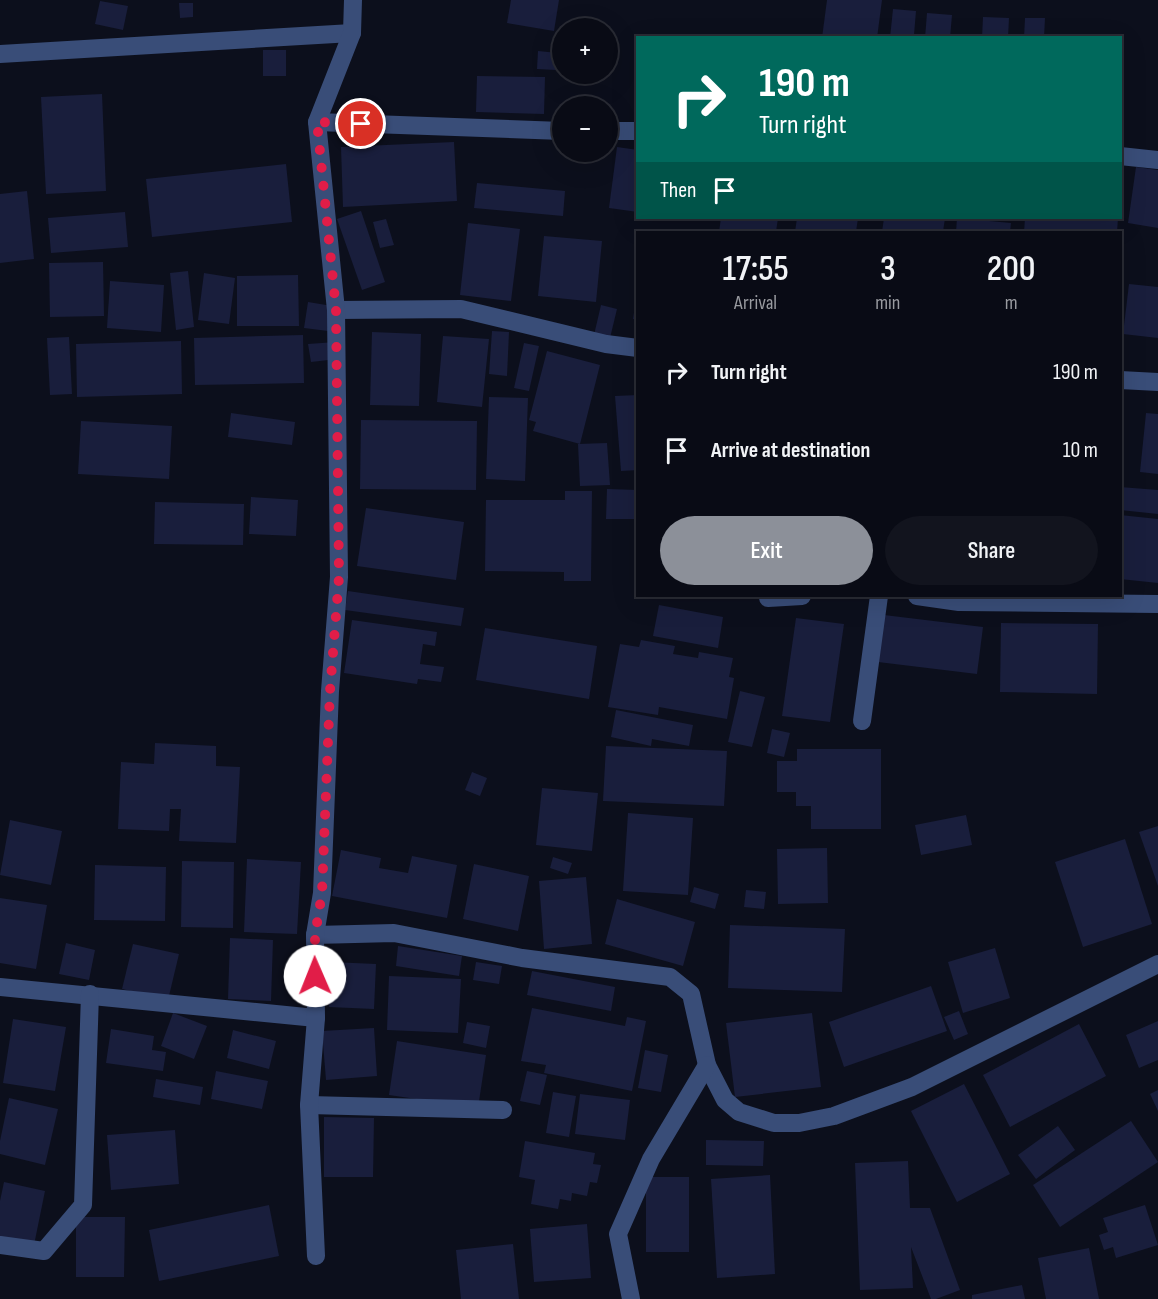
<!DOCTYPE html>
<html lang="en">
<head>
<meta charset="utf-8">
<style>
  :root { --surface:#090b15; --page:#12141e; --text:#f1f3f6; --muted:#999ba0; --line:#292b34; --accent:#8c9099 }
  body { margin:0; font-family:"Sofia Sans Condensed",sans-serif; background:var(--page); color:var(--text); height:100vh; display:flex; flex-direction:column; font-size:22px; white-space:nowrap }
  * { box-sizing:border-box; margin:0 }
  p { font-size:20px; color:var(--muted) }
  .icon { flex:none; width:33px; height:33px; fill:none; stroke:currentColor; stroke-width:2; stroke-linecap:round; stroke-linejoin:round }
  .map { position:relative; flex:1; overflow:hidden }
  .panel { position:absolute; left:636px; top:231px; width:486px; height:366px; display:flex; flex-direction:column; background:var(--surface); border-radius:0px; box-shadow:0 6px 24px #0002,0 0 0 2px var(--line) }
  .panel>* { flex:none }
  .banner { position:absolute; left:636px; top:36px; width:486px; height:183px; border-radius:0px; box-shadow:0 6px 24px #0002,0 0 0 2px var(--line); background:#00695c; color:#fff; overflow:hidden }
  .buttons { position:absolute; left:552px; top:18px; display:grid; gap:12px }
  .buttons a { display:grid; place-items:center; width:66px; height:66px; border-radius:50%; background:var(--surface); box-shadow:0 6px 24px #0002,0 0 0 2px var(--line); font-size:30px }
  .pin { position:absolute; display:grid; place-items:center; width:51px; height:51px; color:#fff; margin:-26px; border:3px solid #fff; border-radius:50%; box-shadow:0 2px 6px #0007 }
  .me { position:absolute; width:66px; margin:-33px; rotate:359deg; stroke-linejoin:round; filter:drop-shadow(0 0 4px #0008) }
  .turn { display:flex; align-items:center; gap:21px; height:126px; padding:0 24px; font-size:27px }
  .turn .icon { width:78px; height:78px; stroke-width:2.5 }
  .turn b { display:block; font-size:42px; line-height:51px }
  .then { display:flex; align-items:center; height:57px; padding:0 24px; background:#0003; gap:12px; font-size:22px }
  .eta { display:flex; justify-content:space-evenly; align-items:center; height:102px; text-align:center }
  .eta b { font-size:36px; font-weight:600; line-height:42px }
  .primary-button { display:flex; gap:12px; margin-top:auto; padding:12px 24px }
  .primary-button a { flex:1; height:69px; border-radius:36px; background:var(--accent); color:#fff; font-size:24px; font-weight:600; line-height:69px; text-align:center }
  .primary-button a+a { background:var(--page); color:var(--text) }
  ul { padding:0; list-style:none }
  li { display:flex; align-items:center; gap:18px; height:78px; padding:0 24px }
  li div { flex:1 }
  li b { display:block; font-size:22px }
  li em { font-style:normal }
  .map>svg:first-child { display:block }
  .building { fill:#191e3c }
  .lines { fill:none; stroke-linecap:round; stroke-linejoin:round }
  .minor { stroke:#394d78; stroke-width:18 }
  .route { stroke:#e11d48; stroke-width:10; stroke-dasharray:0 18 }
</style>
</head>
<body>
<div class="map">
<svg width="1158" height="1299" viewBox="0 0 1158 1299">
  <rect width="100%" height="100%" fill="#0c0f1c"/>
  <g class="building">
    <path d="M511 0H559L554 31 507 23Z"/>
    <path d="M827 0H882L877 38H822Z"/>
    <path d="M100 1 128 6 123 30 95 24Z"/>
    <path d="M179 3H193V17L180 18Z"/>
    <path d="M893 9 916 11 914 35 922 38H890Z"/>
    <path d="M927 13 952 15 950 38H925Z"/>
    <path d="M983 17 1009 18 1008 38H982Z"/>
    <path d="M1025 18H1045L1044 38H1024Z"/>
    <rect x="263" y="50" width="23" height="26"/>
    <path d="M538 51 558 53 556 70 537 69Z"/>
    <path d="M477 76 545 77 544 114 476 112Z"/>
    <path d="M102 94 106 191 46 194 41 97Z"/>
    <path d="M454 142 457 201 343 207 341 147Z"/>
    <path d="M617 147 638 150V212L609 208Z"/>
    <path d="M286 164 292 222 152 237 146 179Z"/>
    <path d="M1136 167 1158 170V228L1128 223Z"/>
    <path d="M477 183 565 191 563 216 474 208Z"/>
    <path d="M27 191 34 259 0 263V194Z"/>
    <path d="M361 211 385 282 362 290 337 219Z"/>
    <path d="M125 212 128 247 51 253 48 218Z"/>
    <path d="M721 218H778L776 232H719Z"/>
    <path d="M797 218H858L856 232H795Z"/>
    <path d="M884 218H945L943 232H882Z"/>
    <path d="M957 218 1011 223 1010 232H956Z"/>
    <path d="M1025 218H1118L1117 232H1024Z"/>
    <path d="M386 219 394 245 380 248 373 222Z"/>
    <path d="M468 223 520 229 511 301 460 295Z"/>
    <path d="M544 236 602 241 596 302 538 296Z"/>
    <path d="M103 262 104 316 50 317 49 263Z"/>
    <path d="M188 271 194 327 176 330 170 273Z"/>
    <path d="M204 273 235 278 229 324 198 320Z"/>
    <path d="M298 275 299 326H237V276Z"/>
    <path d="M110 281 164 285 161 332 107 328Z"/>
    <path d="M1129 284 1158 287V338L1123 334Z"/>
    <path d="M636 300H638V320L633 319Z"/>
    <path d="M308 302 332 306 328 331 304 328Z"/>
    <path d="M601 305 617 309 610 338 594 335Z"/>
    <path d="M492 331 509 332 507 376 489 374Z"/>
    <path d="M372 332 421 334 419 406 370 405Z"/>
    <path d="M303 335 304 383 195 385 194 338Z"/>
    <path d="M443 336 489 339 482 407 437 402Z"/>
    <path d="M69 337 72 394 50 395 47 338Z"/>
    <path d="M181 341 182 394 77 397 76 344Z"/>
    <path d="M336 342 337 359 311 362 308 344Z"/>
    <path d="M524 343 539 346 529 391 514 388Z"/>
    <path d="M547 351 600 365 580 444 533 431 536 422 529 420Z"/>
    <path d="M638 395V470L621 471 615 396Z"/>
    <path d="M489 397 528 398 525 481 486 479Z"/>
    <path d="M231 413 295 422 292 445 228 437Z"/>
    <path d="M1146 413 1158 414V474L1140 472Z"/>
    <path d="M361 420 477 421 476 490 360 489Z"/>
    <path d="M81 421 172 426 169 479 78 474Z"/>
    <path d="M607 443 610 485 580 486 578 444Z"/>
    <path d="M1120 487 1158 490V514L1120 510Z"/>
    <path d="M607 489 638 490V519H606Z"/>
    <path d="M565 491H592L591 581H564V572L485 571 486 500H565Z"/>
    <path d="M251 497 298 500 296 536 249 534Z"/>
    <path d="M155 502 244 504 243 545 154 544Z"/>
    <path d="M366 508 464 522 456 580 357 566Z"/>
    <path d="M1120 515 1158 519V583L1120 579Z"/>
    <path d="M348 591 464 608 461 626 345 610Z"/>
    <path d="M659 605 723 617 718 648 653 636Z"/>
    <path d="M884 615 983 627 977 674 878 662Z"/>
    <path d="M796 618 844 624 830 722 782 716Z"/>
    <path d="M352 620 437 632 435 646 423 644 420 664 444 667 441 682 418 679 417 684 344 673Z"/>
    <path d="M1001 623 1098 624 1097 694 1000 692Z"/>
    <path d="M485 628 597 646 589 699 476 680Z"/>
    <path d="M641 640 675 646 673 654 698 658 699 652 733 658 729 677 734 678 727 719 659 707 658 715 608 707 620 644 639 647Z"/>
    <path d="M740 691 765 697 752 747 728 742Z"/>
    <path d="M616 710 693 725 689 746 652 739 651 746 611 737Z"/>
    <path d="M772 729 790 733 784 757 767 753Z"/>
    <path d="M155 743 216 746V766L240 767 236 843 179 841 181 809H170L169 831 118 829 121 762 154 764Z"/>
    <path d="M606 746 727 751 724 806 603 801Z"/>
    <path d="M797 749H881V829H811V806H796V792H777V761H797Z"/>
    <path d="M472 772 487 778 480 796 465 790Z"/>
    <path d="M542 788 598 793 592 851 536 845Z"/>
    <path d="M628 813 693 818 688 895 623 891Z"/>
    <path d="M966 815 972 845 921 855 915 825Z"/>
    <path d="M10 820 62 831 51 885 0 875Z"/>
    <path d="M1158 826V886L1139 832Z"/>
    <path d="M1125 839 1152 924 1083 947 1055 862Z"/>
    <path d="M827 848 828 903 778 904 777 849Z"/>
    <path d="M341 850 381 858 379 868 408 873 412 856 457 865 447 918 332 896Z"/>
    <path d="M553 857 572 863 568 874 550 868Z"/>
    <path d="M247 859 301 862 297 934 244 932Z"/>
    <path d="M182 861 234 862 233 928 181 927Z"/>
    <path d="M474 864 529 876 518 931 463 919Z"/>
    <path d="M95 865 166 867 165 921 94 920Z"/>
    <path d="M586 877 592 944 544 949 539 881Z"/>
    <path d="M694 887 719 894 715 909 690 902Z"/>
    <path d="M746 890 766 892 764 909 744 907Z"/>
    <path d="M0 898 47 905 36 969 0 963Z"/>
    <path d="M617 899 695 922 683 966 605 944Z"/>
    <path d="M730 925 845 929 842 992 728 988Z"/>
    <path d="M230 938 273 940 271 1001 228 999Z"/>
    <path d="M66 943 95 950 89 980 59 974Z"/>
    <path d="M133 944 179 954 168 1000 122 989Z"/>
    <path d="M398 946 462 956 459 976 396 966Z"/>
    <path d="M995 948 1010 998 963 1013 948 962Z"/>
    <path d="M331 962 376 964 374 1009 329 1007Z"/>
    <path d="M476 962 502 966 499 984 473 980Z"/>
    <path d="M532 971 615 987 611 1011 527 995Z"/>
    <path d="M389 976 461 979 458 1033 387 1030Z"/>
    <path d="M931 986 947 1031 844 1067 829 1022Z"/>
    <path d="M532 1008 625 1026 627 1017 646 1021 632 1091 544 1073 546 1065 521 1061Z"/>
    <path d="M959 1011 968 1034 954 1040 944 1017Z"/>
    <path d="M173 1013 207 1026 194 1059 161 1046Z"/>
    <path d="M812 1013 821 1087 735 1097 726 1023Z"/>
    <path d="M13 1019 66 1027 55 1091 3 1083Z"/>
    <path d="M1158 1021V1060L1139 1068 1126 1035Z"/>
    <path d="M467 1022 490 1026 486 1048 463 1043Z"/>
    <path d="M1079 1024 1106 1076 1010 1127 983 1075Z"/>
    <path d="M374 1028 377 1076 326 1080 322 1031Z"/>
    <path d="M111 1029 154 1036 152 1050 166 1052 163 1071 106 1063Z"/>
    <path d="M233 1030 276 1041 269 1069 227 1058Z"/>
    <path d="M397 1041 486 1055 478 1108 389 1095Z"/>
    <path d="M645 1050 668 1055 661 1092 638 1088Z"/>
    <path d="M216 1071 268 1081 262 1109 211 1099Z"/>
    <path d="M527 1071 547 1075 540 1105 520 1101Z"/>
    <path d="M156 1079 203 1087 200 1105 153 1097Z"/>
    <path d="M964 1084 1010 1174 957 1202 911 1111Z"/>
    <path d="M1158 1090V1111L1150 1094Z"/>
    <path d="M553 1092 576 1096 569 1137 546 1133Z"/>
    <path d="M580 1094 630 1100 625 1140 575 1134Z"/>
    <path d="M9 1098 58 1109 45 1165 0 1154V1141Z"/>
    <path d="M324 1117 374 1118 373 1177H324Z"/>
    <path d="M1131 1121 1158 1162 1060 1227 1033 1185Z"/>
    <path d="M1058 1126 1075 1150 1036 1179 1018 1155Z"/>
    <path d="M175 1130 179 1184 111 1190 107 1135Z"/>
    <path d="M706 1140 764 1141 763 1166 706 1165Z"/>
    <path d="M525 1141 595 1153 593 1164 601 1165 597 1183 590 1182 587 1196 572 1193 571 1201 560 1199 558 1209 531 1204 535 1180 519 1177Z"/>
    <path d="M908 1161 910 1208H930L960 1290 936 1299H931L911 1247 913 1288 860 1290 855 1163Z"/>
    <path d="M770 1175 775 1274 717 1278 711 1179Z"/>
    <rect x="646" y="1177" width="43" height="75"/>
    <path d="M4 1182 45 1191 34 1245 0 1238V1201Z"/>
    <path d="M269 1205 279 1256 159 1281 149 1230Z"/>
    <path d="M1145 1205 1158 1245 1116 1258 1113 1247 1104 1250 1099 1235 1108 1232 1103 1218Z"/>
    <path d="M76 1217H125L124 1277H76Z"/>
    <path d="M587 1224 591 1278 534 1282 530 1229Z"/>
    <path d="M513 1244 519 1299H461L456 1250Z"/>
    <path d="M1089 1248 1099 1299H1046L1038 1258Z"/>
    <path d="M1022 1285 1025 1299H972V1295Z"/>
  </g>
  <g class="lines">
    <g class="minor">
      <path d="M0 54 352 33"/>
      <path d="M317 122 562 131"/>
      <path d="M608 131H638"/>
      <path d="M1120 156 1158 160"/>
      <path d="M336 310 461 309 606 344 638 348"/>
      <path d="M1120 380 1158 382"/>
      <path d="M917 596 959 602 1158 604"/>
      <path d="M768 598 802 596"/>
      <path d="M862 721 879 596"/>
      <path d="M315 935 394 933 522 958 670 977 691 994 707 1065 725 1100 739 1112 774 1123H799L834 1116 912 1087 1158 964"/>
      <path d="M0 987 316 1018"/>
      <path d="M309 1105 503 1110"/>
      <path d="M0 1245 44 1251 83 1205 90 994"/>
      <path d="M316 1256 309 1105 316 1018 315 935 322 893 330 691 339 577 336 310 317 122 352 33 353 0"/>
      <path d="M631 1299 618 1234 651 1159 707 1065"/>
    </g>
  </g>
  <g class="lines">
    <path class="route" d="M315 976V935L322 893 330 691 339 577 336 310 317 122 361 124"/>
  </g>
</svg>
<div class="buttons">
<a>+</a>
<a>−</a>
</div>
<div class="pin" style="left:361px;top:124px;background:#d93025"><svg class="icon" aria-label="arrive" viewBox="0 0 24 24"><path d="M6 21V4h12l-3 4 3 4H6"/></svg></div>
<svg class="me" style="left:315px;top:976px" viewBox="-20 -20 40 40"><circle r="19" fill="#fff"/><path d="M0-13L10 11 0 6-10 11z" fill="#e11d48"/></svg>
<div class="banner">
<div class="turn"><svg class="icon" aria-label="right" viewBox="0 0 24 24"><path d="M7 20v-9h11M14 6l5 5-5 5"/></svg><div><b>190 m</b>Turn right</div></div>
<div class="then">Then<svg class="icon" aria-label="arrive" viewBox="0 0 24 24"><path d="M6 21V4h12l-3 4 3 4H6"/></svg></div>
</div>
<section class="panel">
<div class="eta">
<div><b>17:55</b><p>Arrival</p></div>
<div><b>3</b><p>min</p></div>
<div><b>200</b><p>m</p></div>
</div>
<ul>
<li><svg class="icon" aria-label="right" viewBox="0 0 24 24"><path d="M7 20v-9h11M14 6l5 5-5 5"/></svg><div><b>Turn right</b></div><em>190 m</em></li>
<li><svg class="icon" aria-label="arrive" viewBox="0 0 24 24"><path d="M6 21V4h12l-3 4 3 4H6"/></svg><div><b>Arrive at destination</b></div><em>10 m</em></li>
</ul>
<div class="primary-button"><a>Exit</a><a>Share</a></div>
</section>
</div>
</body>
</html>
